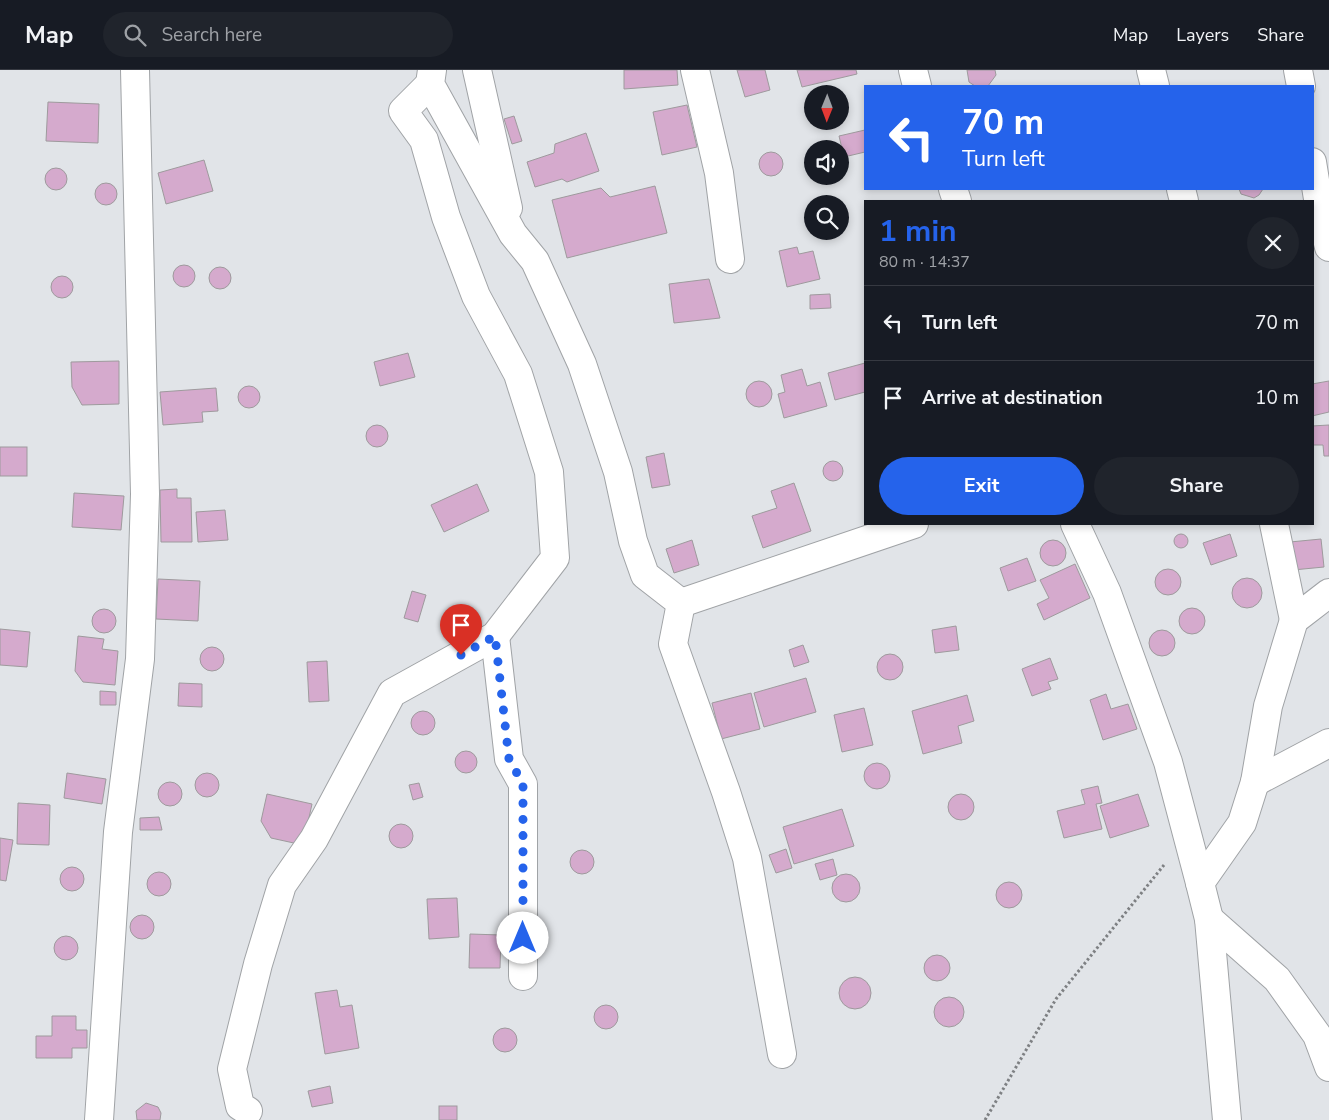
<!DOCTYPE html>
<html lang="en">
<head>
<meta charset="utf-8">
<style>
  :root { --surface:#171b24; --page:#20242c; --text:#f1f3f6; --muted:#9ea1a6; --line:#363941; --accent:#2563eb }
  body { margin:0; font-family:"Nunito Sans",sans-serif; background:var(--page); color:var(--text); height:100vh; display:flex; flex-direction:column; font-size:19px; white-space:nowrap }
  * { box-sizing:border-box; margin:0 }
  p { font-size:16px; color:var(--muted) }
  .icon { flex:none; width:28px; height:28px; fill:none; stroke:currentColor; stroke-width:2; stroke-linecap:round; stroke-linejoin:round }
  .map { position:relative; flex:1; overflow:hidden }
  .side { position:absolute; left:864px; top:130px; width:450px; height:325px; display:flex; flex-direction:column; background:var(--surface); border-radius:0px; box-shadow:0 2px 8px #0003 }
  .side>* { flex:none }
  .top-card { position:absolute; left:864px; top:15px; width:450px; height:105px; border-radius:0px; box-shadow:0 2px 8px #0003; background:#2563eb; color:#fff; overflow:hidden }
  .needle { width:32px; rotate:181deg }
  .controls { position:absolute; left:804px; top:15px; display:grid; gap:10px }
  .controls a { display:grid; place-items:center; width:45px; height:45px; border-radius:50%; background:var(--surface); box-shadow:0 2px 8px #0003; font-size:25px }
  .pin { position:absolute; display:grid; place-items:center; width:42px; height:42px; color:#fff; margin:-51px -21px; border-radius:50% 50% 50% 0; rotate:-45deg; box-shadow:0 0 5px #0007 }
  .pin .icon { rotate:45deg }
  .me { position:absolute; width:55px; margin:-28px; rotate:0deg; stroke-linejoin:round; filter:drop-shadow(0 0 4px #0008) }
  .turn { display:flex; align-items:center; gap:18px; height:105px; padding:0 15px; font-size:22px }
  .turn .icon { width:65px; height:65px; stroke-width:2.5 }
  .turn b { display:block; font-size:35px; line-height:42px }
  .round { display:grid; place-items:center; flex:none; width:52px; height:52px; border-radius:26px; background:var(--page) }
  .headline { display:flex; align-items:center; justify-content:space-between; height:85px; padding:0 15px }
  h1 { font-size:30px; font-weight:700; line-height:38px; color:var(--accent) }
  .primary-button { display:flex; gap:10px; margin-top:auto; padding:10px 15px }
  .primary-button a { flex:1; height:58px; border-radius:30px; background:var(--accent); color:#fff; font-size:20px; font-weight:700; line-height:58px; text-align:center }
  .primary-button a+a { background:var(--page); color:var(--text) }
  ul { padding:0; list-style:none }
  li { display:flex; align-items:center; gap:15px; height:75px; padding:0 15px; border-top:1px solid var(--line) }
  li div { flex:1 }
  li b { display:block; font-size:19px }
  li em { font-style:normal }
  header { display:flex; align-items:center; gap:30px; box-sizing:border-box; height:70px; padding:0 25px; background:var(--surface); border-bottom:1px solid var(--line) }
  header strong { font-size:24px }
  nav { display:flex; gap:28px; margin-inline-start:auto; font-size:18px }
  .search { width:350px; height:45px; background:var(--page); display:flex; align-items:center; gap:12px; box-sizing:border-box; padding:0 18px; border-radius:28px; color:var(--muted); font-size:19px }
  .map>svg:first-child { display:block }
  .building { fill:#d5aacd; stroke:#9e9a9d }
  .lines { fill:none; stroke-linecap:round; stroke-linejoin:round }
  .street-casing { stroke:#a0a3a6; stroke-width:30 }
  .path { stroke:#7e8083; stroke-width:3; stroke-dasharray:2.5 2.5; stroke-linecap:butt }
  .street { stroke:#fff; stroke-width:28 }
  .route { stroke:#2563eb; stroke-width:9; stroke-dasharray:0 16.2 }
</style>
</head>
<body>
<header>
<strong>Map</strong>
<div class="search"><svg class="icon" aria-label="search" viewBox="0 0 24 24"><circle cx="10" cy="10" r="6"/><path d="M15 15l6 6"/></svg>Search here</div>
<nav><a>Map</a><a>Layers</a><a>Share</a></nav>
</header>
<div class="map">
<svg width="1329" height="1050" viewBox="0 0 1329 1050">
  <rect width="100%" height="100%" fill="#e1e4e8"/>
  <g class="building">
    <path d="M624 0H677L678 15 624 19Z"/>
    <path d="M737 0H765L770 20 745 27Z"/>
    <path d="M797 0H856L857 4 802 17Z"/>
    <path d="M967 0H995L996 5 988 16H975L969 12Z"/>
    <path d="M48 32 99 34 98 73 46 71Z"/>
    <path d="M687 35 697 77 662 85 653 42Z"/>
    <path d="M514 46 522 71 512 74 504 49Z"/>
    <path d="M865 60V82L844 87 839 66Z"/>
    <path d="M586 63 599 101 567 112 562 109 535 117 527 92 554 83 555 74Z"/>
    <circle cx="771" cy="94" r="12"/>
    <path d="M204 90 213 121 166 134 158 103Z"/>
    <circle cx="56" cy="109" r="11"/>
    <circle cx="106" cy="124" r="11"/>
    <path d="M655 116 667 163 567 188 552 130 601 118 610 127Z"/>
    <path d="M1239 119H1263L1259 125 1254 128 1241 124Z"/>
    <path d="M797 177 799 184 813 181 820 209 787 217 779 181Z"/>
    <circle cx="184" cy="206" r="11"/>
    <circle cx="220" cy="208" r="11"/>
    <circle cx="62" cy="217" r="11"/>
    <path d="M709 209 720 248 674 253 669 214Z"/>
    <path d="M830 224 831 238 810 239V225Z"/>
    <path d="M408 283 415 307 380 316 374 292Z"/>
    <path d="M119 291V334L82 335 72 317 71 292Z"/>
    <path d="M865 293V322L835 330 828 303Z"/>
    <path d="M802 299 807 316 820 312 827 336 784 348 778 324 785 322 781 305Z"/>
    <circle cx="759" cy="324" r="13"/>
    <path d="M1329 311V342L1312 346V314Z"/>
    <circle cx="249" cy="327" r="11"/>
    <path d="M216 318 218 341 202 342 203 352 163 355 160 322Z"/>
    <circle cx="377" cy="366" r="11"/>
    <path d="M1329 355V386H1324L1323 375H1312V356Z"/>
    <rect x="0" y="377" width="27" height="29"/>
    <path d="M664 383 670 415 652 418 646 387Z"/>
    <circle cx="833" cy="401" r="10"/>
    <path d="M794 413 811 461 763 478 752 446 777 438 771 421Z"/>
    <path d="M477 414 489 441 444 462 431 435Z"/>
    <path d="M177 419V428H191L192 472H161L160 420Z"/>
    <path d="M74 423 124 426 121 460 72 457Z"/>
    <path d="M225 440 228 470 198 472 196 442Z"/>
    <circle cx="1181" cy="471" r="7"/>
    <path d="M1230 464 1237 486 1211 495 1203 473Z"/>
    <path d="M1321 469 1324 497 1293 500 1290 472Z"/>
    <circle cx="1053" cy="483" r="13"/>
    <path d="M692 470 699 495 674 503 666 479Z"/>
    <path d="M1027 488 1036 511 1008 521 1000 498Z"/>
    <path d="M1075 494 1090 528 1044 550 1037 534 1049 528 1040 510Z"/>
    <circle cx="1168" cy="512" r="13"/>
    <circle cx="1247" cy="523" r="15"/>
    <path d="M158 509 200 511 198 551 156 549Z"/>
    <path d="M412 521 426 525 418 552 404 548Z"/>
    <circle cx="1192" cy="551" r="13"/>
    <circle cx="104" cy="551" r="12"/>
    <path d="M956 556 959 580 935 583 932 560Z"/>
    <path d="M0 559 30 562 27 597 0 595Z"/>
    <circle cx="1162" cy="573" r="13"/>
    <path d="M78 566 104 569 102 579 118 581 115 615 83 612 75 601Z"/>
    <path d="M803 575 809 592 794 597 789 580Z"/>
    <circle cx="212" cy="589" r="12"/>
    <circle cx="890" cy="597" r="13"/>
    <path d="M1050 588 1058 609 1048 612 1051 619 1032 626 1022 599Z"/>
    <path d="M327 591 329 631 309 632 307 592Z"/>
    <path d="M806 608 816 642 764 657 754 623Z"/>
    <path d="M179 613 202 614V637L178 636Z"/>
    <path d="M100 621 116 622V635H100Z"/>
    <path d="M751 623 760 659 721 669 712 633Z"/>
    <path d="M1106 624 1111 639 1128 634 1137 659 1103 670 1090 630Z"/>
    <path d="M967 625 974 651 958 656 962 673 923 684 912 641Z"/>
    <path d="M864 638 873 675 842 682 834 645Z"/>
    <circle cx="423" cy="653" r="12"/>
    <circle cx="466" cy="692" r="11"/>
    <circle cx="877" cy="706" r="13"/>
    <circle cx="207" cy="715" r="12"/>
    <path d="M67 703 106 709 102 734 64 728Z"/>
    <circle cx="170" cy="724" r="12"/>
    <path d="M419 713 423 727 413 730 409 715Z"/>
    <path d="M1098 716 1102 733 1096 734 1102 759 1064 768 1057 741 1085 734 1081 720Z"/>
    <circle cx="961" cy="737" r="13"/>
    <path d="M267 724 312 734 303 775 271 768 261 751Z"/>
    <path d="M1138 724 1149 756 1110 768 1100 736Z"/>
    <path d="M18 733 50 735 49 775 17 774Z"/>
    <path d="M842 739 854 776 794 794 783 757Z"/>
    <path d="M159 747 162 760H140V748Z"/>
    <circle cx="401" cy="766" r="12"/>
    <path d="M0 768 13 770 6 811 0 810Z"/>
    <path d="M786 779 792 798 776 803 769 785Z"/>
    <circle cx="582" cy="792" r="12"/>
    <path d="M833 789 837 805 820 810 815 794Z"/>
    <circle cx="72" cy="809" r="12"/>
    <circle cx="159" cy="814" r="12"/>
    <circle cx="846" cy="818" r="14"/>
    <circle cx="1009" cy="825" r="13"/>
    <path d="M457 828 459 867 429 869 427 829Z"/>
    <circle cx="142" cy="857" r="12"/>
    <path d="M470 864 501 865 500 898H469Z"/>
    <circle cx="66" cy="878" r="12"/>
    <circle cx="937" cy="898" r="13"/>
    <circle cx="855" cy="923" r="16"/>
    <path d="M337 920 340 937 352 935 359 978 325 984 315 923Z"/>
    <circle cx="949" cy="942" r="15"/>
    <circle cx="606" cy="947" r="12"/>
    <path d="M52 946H76V960H87V978H72V988H36V966H52Z"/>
    <circle cx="505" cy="970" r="12"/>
    <path d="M330 1016 333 1033 312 1037 308 1021Z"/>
    <path d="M146 1033 158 1037 161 1043 160 1050H137L136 1041Z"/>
    <rect x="439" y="1036" width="18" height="14"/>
  </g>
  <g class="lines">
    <defs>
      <g id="street">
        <path d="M432 0 430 14 513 164 535 191 582 294 618 402 633 471 645 505 681 533 673 574 726 722 747 788 782 984"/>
        <path d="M477 0 508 138"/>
        <path d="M695 0 719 103 730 189"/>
        <path d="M913 0 917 16"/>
        <path d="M1151 0 1155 16"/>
        <path d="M1298 0 1301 16"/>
        <path d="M1312 92 1320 141 1329 177"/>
        <path d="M953 119 957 131"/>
        <path d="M1181 119 1184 131"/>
        <path d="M1075 454 1107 523 1168 692 1200 813"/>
        <path d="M1274 454 1294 550"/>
        <path d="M681 533 914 454"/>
        <path d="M495 566 509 689 523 714V906"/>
        <path d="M1255 712 1329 673"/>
        <path d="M1209 849 1277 909 1317 965 1329 997"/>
        <path d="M248 1041 240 1036 232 999 258 894 282 815 314 769 392 623 495 566 555 488 549 402 518 304 476 226 446 147 424 70 403 41 430 14"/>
        <path d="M99 1050 118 762 140 589 145 424 135 0"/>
        <path d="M1227 1050 1209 849 1200 813 1242 753 1255 712 1268 636 1294 550 1329 523"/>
      </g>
    </defs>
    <use href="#street" class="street-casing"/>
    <path class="path" d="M985 1050 1056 929 1164 795"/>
    <use href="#street" class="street"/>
  </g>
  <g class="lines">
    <path class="route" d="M461 585 495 566 509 689 523 714V868"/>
  </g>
</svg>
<div class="controls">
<a><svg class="needle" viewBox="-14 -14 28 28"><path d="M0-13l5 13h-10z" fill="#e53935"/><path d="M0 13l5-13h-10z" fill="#9ea1a6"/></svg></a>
<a><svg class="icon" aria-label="sound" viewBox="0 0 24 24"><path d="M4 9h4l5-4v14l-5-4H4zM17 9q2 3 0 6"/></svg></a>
<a><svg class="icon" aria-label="search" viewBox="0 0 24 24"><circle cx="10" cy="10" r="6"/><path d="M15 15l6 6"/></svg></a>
</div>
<div class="pin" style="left:461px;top:585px;background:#d93025"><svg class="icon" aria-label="arrive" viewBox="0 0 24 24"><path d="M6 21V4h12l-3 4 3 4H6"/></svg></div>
<svg class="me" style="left:523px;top:868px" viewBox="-20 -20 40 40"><circle r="19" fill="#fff"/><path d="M0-13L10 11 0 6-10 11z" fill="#2563eb"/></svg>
<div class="top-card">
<div class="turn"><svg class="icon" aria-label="left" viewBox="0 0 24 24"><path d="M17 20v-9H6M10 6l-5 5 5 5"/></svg><div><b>70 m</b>Turn left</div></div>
</div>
<section class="side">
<div class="headline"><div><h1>1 min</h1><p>80 m · 14:37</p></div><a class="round"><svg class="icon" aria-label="close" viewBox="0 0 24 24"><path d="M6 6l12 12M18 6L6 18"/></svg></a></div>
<ul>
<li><svg class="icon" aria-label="left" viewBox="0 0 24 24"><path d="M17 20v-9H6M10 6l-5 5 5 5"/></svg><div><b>Turn left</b></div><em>70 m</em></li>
<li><svg class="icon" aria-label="arrive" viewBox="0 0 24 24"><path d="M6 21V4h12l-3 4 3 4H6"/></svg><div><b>Arrive at destination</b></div><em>10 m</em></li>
</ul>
<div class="primary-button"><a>Exit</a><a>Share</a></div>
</section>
</div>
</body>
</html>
